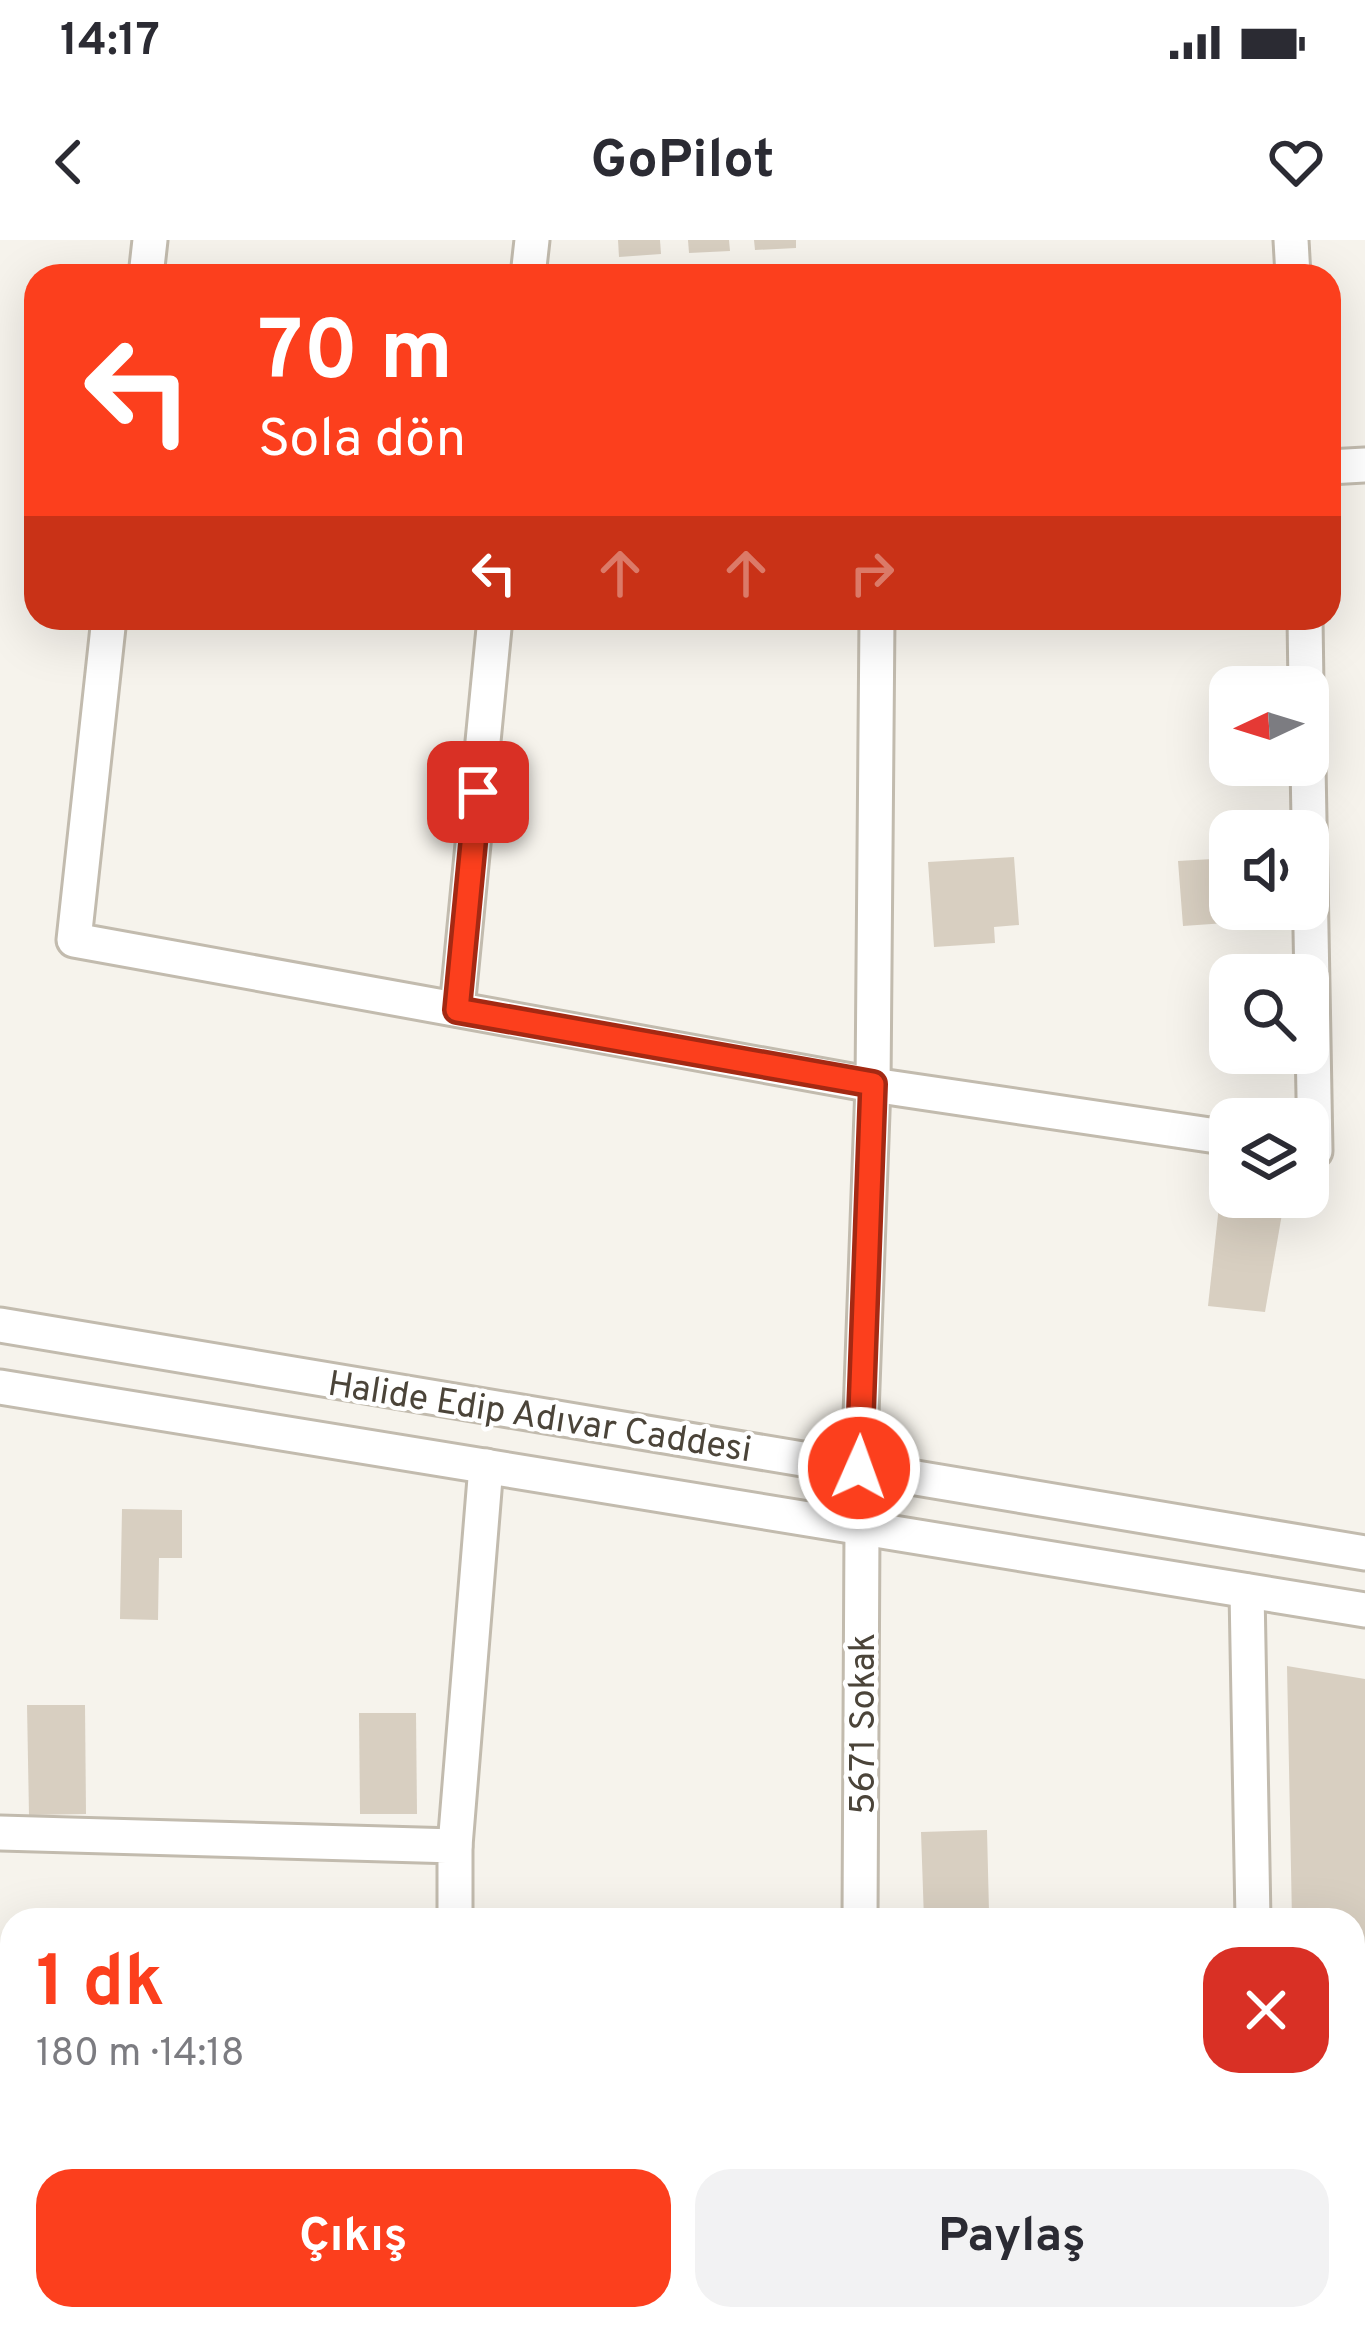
<!DOCTYPE html>
<html lang="tr">
<head>
<meta charset="utf-8">
<style>
  :root { --surface:#fff; --page:#f2f2f3; --text:#2b2b33; --muted:#7c7c81; --accent:#fc3f1d }
  body { margin:0; font-family:Overpass,sans-serif; background:var(--page); color:var(--text); height:100vh; display:flex; flex-direction:column; font-size:45px; white-space:nowrap }
  * { box-sizing:border-box; margin:0 }
  p { font-size:39px; color:var(--muted) }
  .icon { flex:none; width:66px; height:66px; fill:none; stroke:currentColor; stroke-width:2; stroke-linecap:round; stroke-linejoin:round }
  .map { position:relative; flex:1; overflow:hidden }
  .sheet { position:absolute; left:0px; top:1668px; width:1365px; height:423px; display:flex; flex-direction:column; background:var(--surface); border-radius:36px 36px 0 0; box-shadow:0 12px 48px #0002 }
  .sheet>* { flex:none }
  .guide { position:absolute; left:24px; top:24px; width:1317px; height:366px; border-radius:36px; box-shadow:0 12px 48px #0002; background:#fc3f1d; color:#fff; overflow:hidden }
  .needle { width:78px; rotate:266deg }
  .fabs { position:absolute; left:1209px; top:426px; display:grid; gap:24px }
  .fabs a { display:grid; place-items:center; width:120px; height:120px; border-radius:24px; background:var(--surface); box-shadow:0 12px 48px #0002; font-size:60px }
  .pin { position:absolute; display:grid; place-items:center; width:102px; height:102px; color:#fff; margin:-51px; border-radius:24px; box-shadow:0 6px 18px #0006 }
  .me { position:absolute; width:132px; margin:-66px; rotate:2deg; stroke-linejoin:round; filter:drop-shadow(0 0 9px #0008) }
  .turn { display:flex; align-items:center; gap:42px; height:252px; padding:0 36px; font-size:54px }
  .turn .icon { width:156px; height:156px; stroke-width:2.5 }
  .turn b { display:block; font-size:84px; line-height:102px }
  .lanes { display:flex; align-items:center; height:114px; padding:0 36px; background:#0003; justify-content:center; gap:60px; direction:ltr }
  .lanes .off { opacity:.35 }
  .round { display:grid; place-items:center; flex:none; width:126px; height:126px; border-radius:36px; background:var(--page) }
  .head { display:flex; align-items:center; justify-content:space-between; height:204px; padding:0 36px }
  h1 { font-size:72px; font-weight:700; line-height:90px; color:var(--accent) }
  .primary-button { display:flex; gap:24px; margin-top:auto; padding:24px 36px }
  .primary-button a { flex:1; height:138px; border-radius:36px; background:var(--accent); color:#fff; font-size:48px; font-weight:700; line-height:138px; text-align:center }
  .primary-button a+a { background:var(--page); color:var(--text) }
  .status { display:flex; justify-content:space-between; align-items:center; height:84px; padding:0 60px; background:var(--surface); direction:ltr }
  .status svg { height:33px; fill:currentColor }
  header { display:flex; justify-content:space-between; align-items:center; height:156px; padding:0 36px; background:var(--surface); font-size:54px; font-weight:700 }
  .map>svg:first-child { display:block }
  .building { fill:#d8cfc1 }
  .lines { fill:none; stroke-linecap:round; stroke-linejoin:round }
  .minor-casing { stroke:#c2bbae; stroke-width:39 }
  .minor { stroke:#fff; stroke-width:33 }
  .route-casing { stroke:#a42913; stroke-width:30 }
  .route { stroke:#fc3f1d; stroke-width:21 }
  .labels { text-anchor:middle; stroke-width:9; stroke-linejoin:round; paint-order:stroke }
  .street-label { font-size:36px; fill:#4b4439; stroke:#fff }
</style>
</head>
<body>
<div class="status"><b>14:17</b><svg viewBox="0 0 49 12"><path d="M0 12V9h3v3zM5 12V6h3v6zM10 12V3h3v9zM15 12V0h3v12zM26 1h20v11H26zM47 4h2v5h-2z"/></svg></div>
<header><svg class="icon" aria-label="back" viewBox="0 0 24 24"><path d="M15 5l-7 7 7 7"/></svg>GoPilot<svg class="icon" aria-label="heart" viewBox="0 0 24 24"><path d="M12 20l-8-8c-3-5 5-10 8-4 3-6 11-1 8 4z"/></svg></header>
<div class="map">
<svg width="1365" height="2090" viewBox="0 0 1365 2090">
  <rect width="100%" height="100%" fill="#f6f3ec"/>
  <g class="building">
    <path d="M618 0H660L661 14 619 17Z"/>
    <path d="M688 0H729L730 11 689 13Z"/>
    <path d="M754 0H796V8L755 10Z"/>
    <path d="M1014 617 1019 685 994 687 995 703 934 707 928 622Z"/>
    <path d="M1230 618V669H1268L1269 680 1183 686 1178 621Z"/>
    <path d="M1220 957 1283 968 1265 1072 1208 1066Z"/>
    <path d="M122 1269 182 1270V1318H159L158 1380 120 1379Z"/>
    <path d="M1287 1426 1365 1439V2090H1299V2079H1353V1680H1292Z"/>
    <path d="M27 1465H85L86 1574 29 1575Z"/>
    <path d="M359 1473H416L417 1574H360Z"/>
    <path d="M987 1590 989 1672H980V1680H924L921 1592Z"/>
    <rect x="0" y="1884" width="12" height="40"/>
    <rect x="0" y="1951" width="12" height="41"/>
    <rect x="0" y="2023" width="12" height="40"/>
  </g>
  <g class="lines">
    <defs>
      <g id="minor">
        <path d="M1291 0 1293 36"/>
        <path d="M146 36 150 0"/>
        <path d="M528 36 532 0"/>
        <path d="M1329 227 1365 225"/>
        <path d="M109 378 74 700 873 845 1230 898"/>
        <path d="M1305 378 1306 447"/>
        <path d="M1308 525 1315 911 1308 910"/>
        <path d="M457 769 495 378"/>
        <path d="M0 1085 1365 1313"/>
        <path d="M0 1147 1365 1370"/>
        <path d="M859 1229 873 845 877 378"/>
        <path d="M1247 1351 1253 1680"/>
        <path d="M0 1593 455 1606V1680"/>
        <path d="M455 1606 486 1226"/>
        <path d="M860 1680 862 1288"/>
        <path d="M1259 2079V2090"/>
        <path d="M75 2090 76 2079"/>
        <path d="M453 2090V2079"/>
        <path d="M859 2090V2079"/>
      </g>
    </defs>
    <use href="#minor" class="minor-casing"/>
    <use href="#minor" class="minor"/>
  </g>
  <g class="lines">
    <defs>
      <path id="route" d="M478 552 457 770 873 844 859 1228"/>
    </defs>
    <use href="#route" class="route-casing"/>
    <use href="#route" class="route"/>
  </g>
  <g class="labels">
    <g class="street-label">
      <text transform="translate(540 1175) rotate(9)" y="13">Halide Edip Adıvar Caddesi</text>
      <text transform="translate(861 1484) rotate(-90)" y="13">5671 Sokak</text>
    </g>
  </g>
</svg>
<div class="fabs">
<a><svg class="needle" viewBox="-14 -14 28 28"><path d="M0-13l5 13h-10z" fill="#e53935"/><path d="M0 13l5-13h-10z" fill="#7c7c81"/></svg></a>
<a><svg class="icon" aria-label="sound" viewBox="0 0 24 24"><path d="M4 9h4l5-4v14l-5-4H4zM17 9q2 3 0 6"/></svg></a>
<a><svg class="icon" aria-label="search" viewBox="0 0 24 24"><circle cx="10" cy="10" r="6"/><path d="M15 15l6 6"/></svg></a>
<a><svg class="icon" aria-label="layers" viewBox="0 0 24 24"><path d="M12 4l9 5-9 5-9-5zM3 14l9 5 9-5"/></svg></a>
</div>
<div class="pin" style="left:478px;top:552px;background:#d93025"><svg class="icon" aria-label="arrive" viewBox="0 0 24 24"><path d="M6 21V4h12l-3 4 3 4H6"/></svg></div>
<svg class="me" style="left:859px;top:1228px" viewBox="-20 -20 40 40"><circle r="17" fill="#fc3f1d" stroke="#fff" stroke-width="3"/><path d="M0-11L8 9 0 5-8 9z" fill="#fff"/></svg>
<div class="guide">
<div class="turn"><svg class="icon" aria-label="left" viewBox="0 0 24 24"><path d="M17 20v-9H6M10 6l-5 5 5 5"/></svg><div><b>70 m</b>Sola dön</div></div>
<div class="lanes"><svg class="icon" aria-label="left" viewBox="0 0 24 24"><path d="M17 20v-9H6M10 6l-5 5 5 5"/></svg><svg class="icon off" aria-label="ahead" viewBox="0 0 24 24"><path d="M12 20V5M6 11l6-6 6 6"/></svg><svg class="icon off" aria-label="ahead" viewBox="0 0 24 24"><path d="M12 20V5M6 11l6-6 6 6"/></svg><svg class="icon off" aria-label="right" viewBox="0 0 24 24"><path d="M7 20v-9h11M14 6l5 5-5 5"/></svg></div>
</div>
<section class="sheet">
<div class="head"><div><h1>1 dk</h1><p>180 m · 14:18</p></div><a class="round" style="background:#d93025;color:#fff"><svg class="icon" aria-label="close" viewBox="0 0 24 24"><path d="M6 6l12 12M18 6L6 18"/></svg></a></div>
<div class="primary-button"><a>Çıkış</a><a>Paylaş</a></div>
</section>
</div>
</body>
</html>
